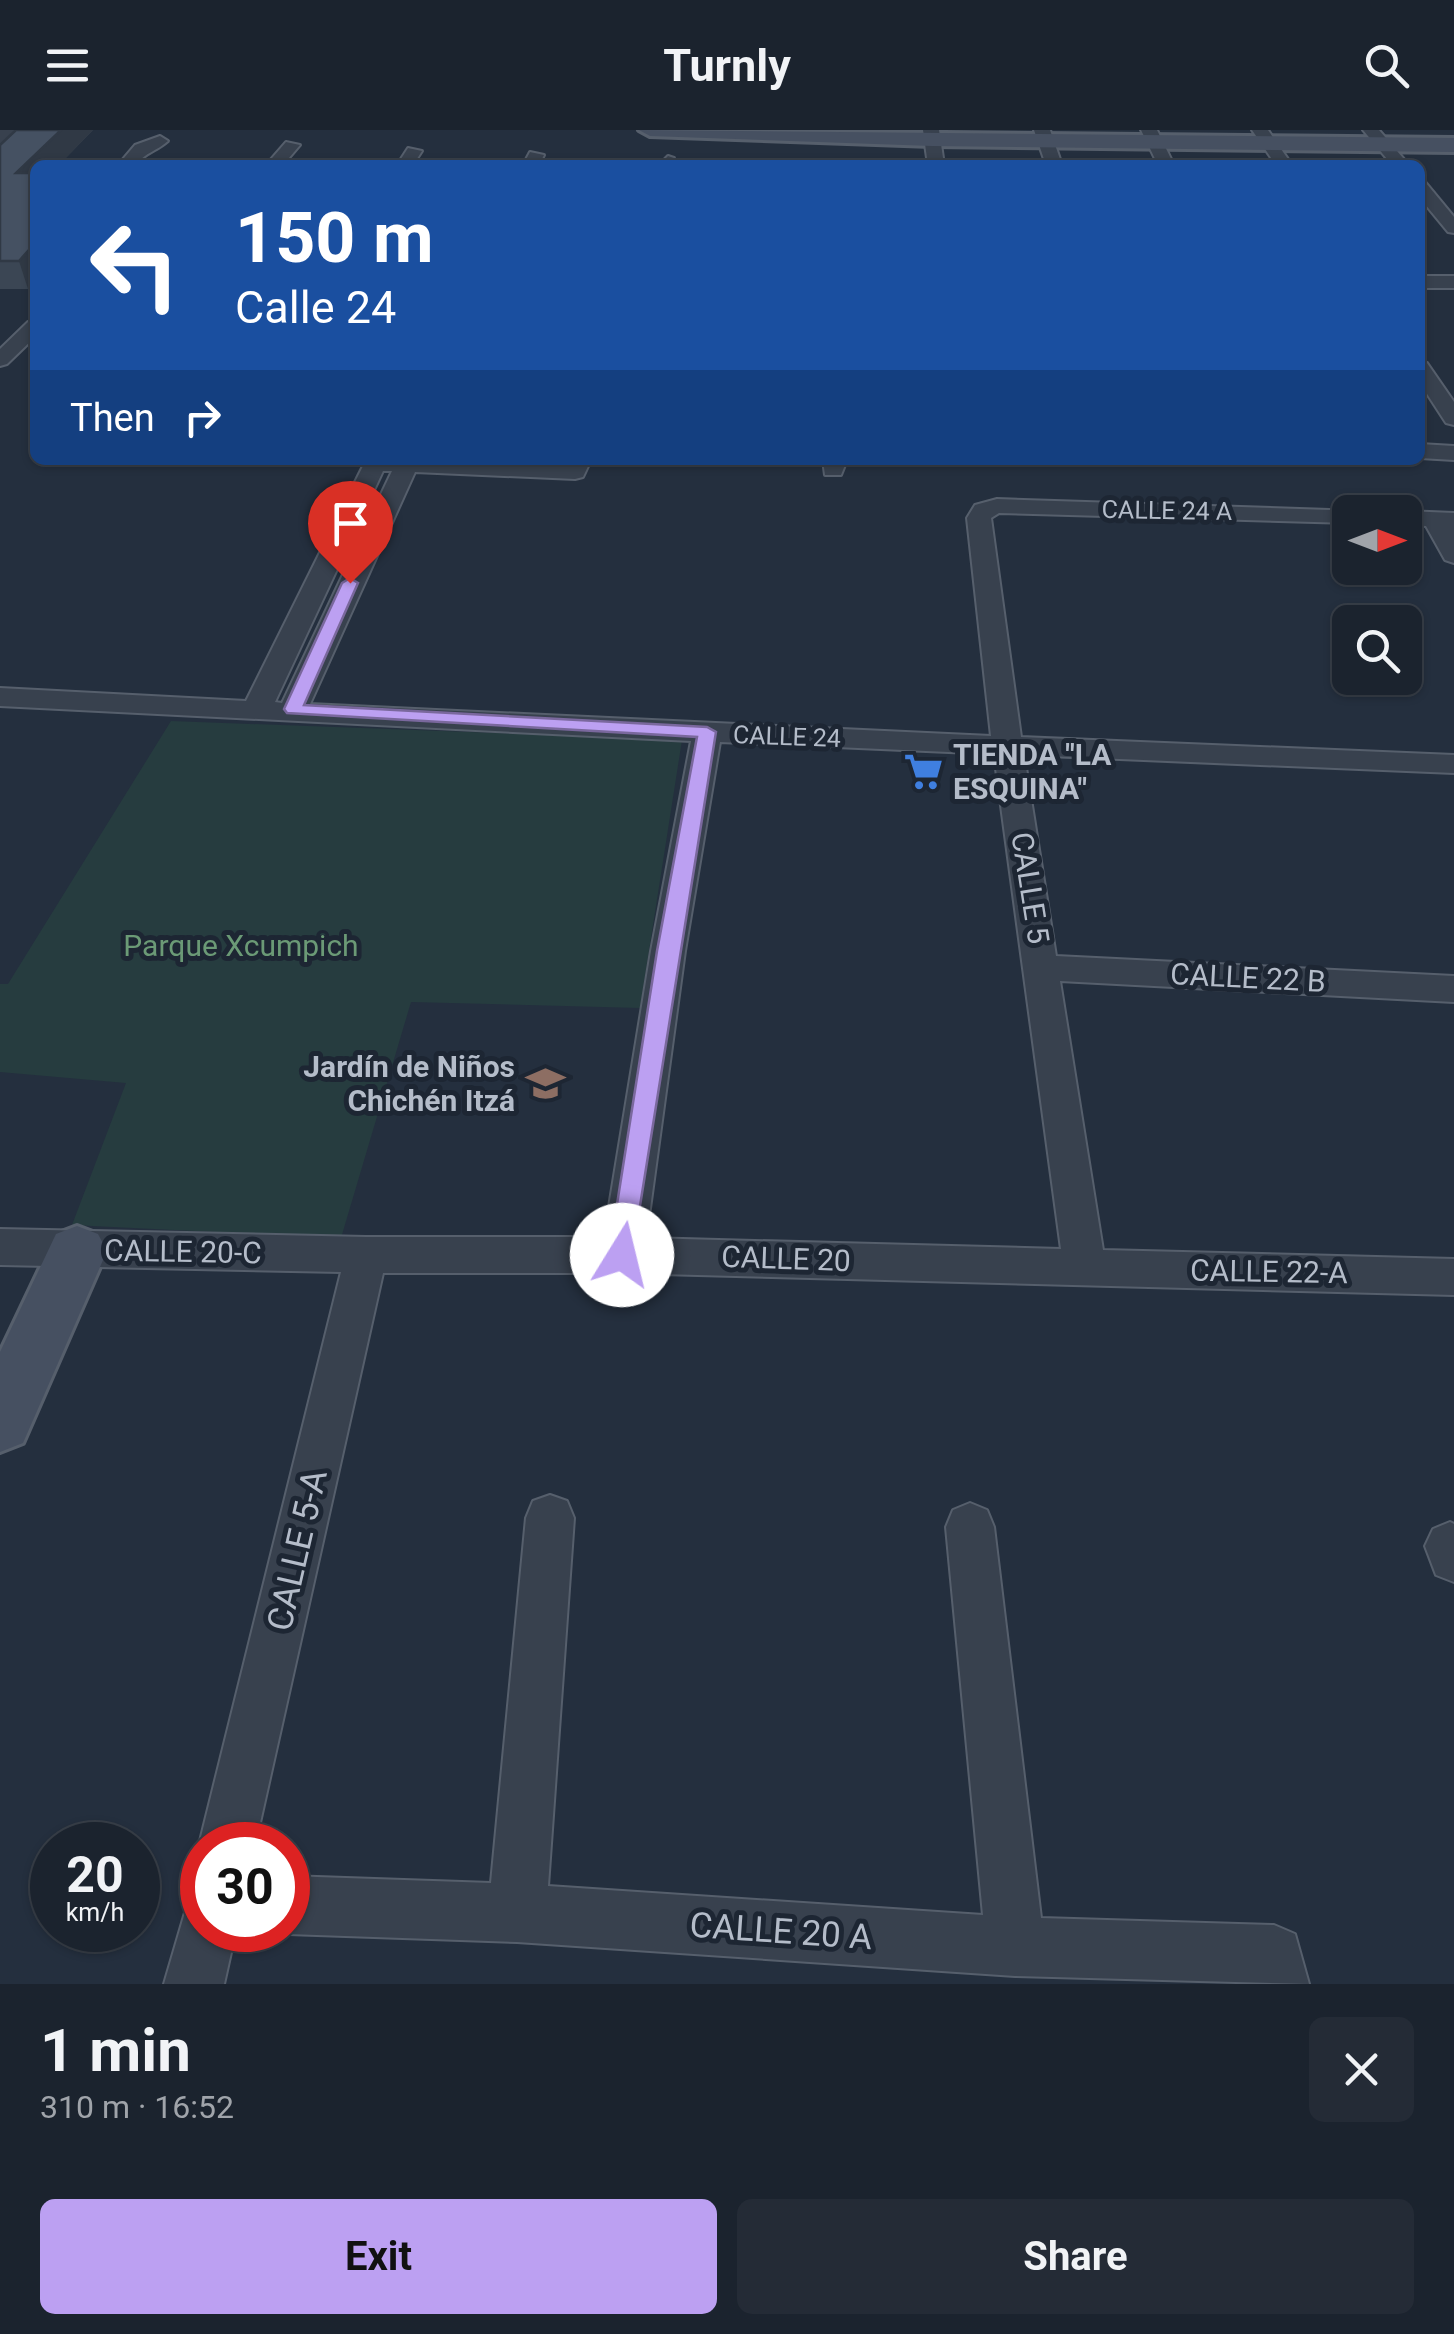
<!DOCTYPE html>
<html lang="en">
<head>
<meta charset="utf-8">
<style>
  :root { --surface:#1b232e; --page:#242b36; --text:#f1f3f6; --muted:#a0a4aa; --line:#39404a; --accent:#bca0f2 }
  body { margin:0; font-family:Roboto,sans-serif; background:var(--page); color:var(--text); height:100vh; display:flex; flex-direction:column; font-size:38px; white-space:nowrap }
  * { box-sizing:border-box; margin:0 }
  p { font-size:32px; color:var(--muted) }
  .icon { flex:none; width:55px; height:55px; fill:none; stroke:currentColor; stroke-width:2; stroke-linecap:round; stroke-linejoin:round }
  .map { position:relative; height:1854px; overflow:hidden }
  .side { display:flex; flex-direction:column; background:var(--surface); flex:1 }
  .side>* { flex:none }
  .banner { position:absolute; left:30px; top:30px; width:1395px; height:305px; border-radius:15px; box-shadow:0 2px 8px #0004,0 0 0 2px var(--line); background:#1a4fa0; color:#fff; overflow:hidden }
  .needle { width:65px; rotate:90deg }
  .buttons { position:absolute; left:1332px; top:365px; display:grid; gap:20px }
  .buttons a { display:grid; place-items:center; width:90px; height:90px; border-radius:15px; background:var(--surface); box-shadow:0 2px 8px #0004,0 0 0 2px var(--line); font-size:50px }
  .speed { position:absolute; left:30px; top:1692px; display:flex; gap:20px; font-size:50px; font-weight:700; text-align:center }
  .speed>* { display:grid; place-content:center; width:130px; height:130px; border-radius:50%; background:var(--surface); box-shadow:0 2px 8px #0004,0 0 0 2px var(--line); line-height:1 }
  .speed small { font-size:25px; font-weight:400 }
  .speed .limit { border:15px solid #d22; background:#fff; color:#111 }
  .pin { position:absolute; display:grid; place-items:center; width:85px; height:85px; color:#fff; margin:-102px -42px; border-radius:50% 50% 50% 0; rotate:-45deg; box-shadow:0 0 10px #0007 }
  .pin .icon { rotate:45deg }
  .me { position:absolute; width:110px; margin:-55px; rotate:9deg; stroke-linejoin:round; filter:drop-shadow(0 0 8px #0008) }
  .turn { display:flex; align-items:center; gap:35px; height:210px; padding:0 40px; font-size:45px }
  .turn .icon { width:130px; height:130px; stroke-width:2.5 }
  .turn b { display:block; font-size:70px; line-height:85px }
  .then { display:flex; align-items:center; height:95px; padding:0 40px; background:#0003; gap:20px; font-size:38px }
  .round { display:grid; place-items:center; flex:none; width:105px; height:105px; border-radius:15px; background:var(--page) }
  .headline { display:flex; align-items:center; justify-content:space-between; height:170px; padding:0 40px }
  h1 { font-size:60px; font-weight:700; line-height:75px }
  .button { display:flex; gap:20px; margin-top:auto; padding:20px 40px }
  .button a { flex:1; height:115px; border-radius:15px; background:var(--accent); color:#111; font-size:40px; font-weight:700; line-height:115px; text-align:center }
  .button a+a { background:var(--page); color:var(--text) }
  header { display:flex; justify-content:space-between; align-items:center; height:130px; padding:0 40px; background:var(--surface); font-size:45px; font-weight:700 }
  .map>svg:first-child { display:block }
  .green { fill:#263c3f }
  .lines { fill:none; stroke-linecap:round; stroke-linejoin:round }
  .lane-casing { stroke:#565f6c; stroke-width:25 }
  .street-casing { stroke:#565f6c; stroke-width:4 }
  .secondary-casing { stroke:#565f6c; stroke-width:6 }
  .lane { stroke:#38414e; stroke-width:20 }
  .street { fill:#38414e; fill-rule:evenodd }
  .secondary { fill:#465061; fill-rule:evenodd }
  .wall { fill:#3b4654 }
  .shaded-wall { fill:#303945 }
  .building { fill:#455162; stroke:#303945; stroke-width:2.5 }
  .route { fill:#bca0f2; stroke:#7a689d; stroke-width:2.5 }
  .labels { text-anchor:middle; stroke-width:10; stroke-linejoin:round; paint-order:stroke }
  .far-street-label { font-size:25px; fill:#b4bcc9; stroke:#1d2633 }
  .poi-label { font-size:30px; font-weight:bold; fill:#b4bcc9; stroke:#1d2633; text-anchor:start }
  .street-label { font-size:30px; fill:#b4bcc9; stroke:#1d2633 }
  .park-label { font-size:30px; fill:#6b9a76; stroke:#1d2633 }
  .near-street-label { font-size:35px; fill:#b4bcc9; stroke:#1d2633 }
</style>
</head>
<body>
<header><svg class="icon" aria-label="menu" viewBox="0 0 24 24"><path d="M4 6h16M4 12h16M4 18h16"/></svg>Turnly<svg class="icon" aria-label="search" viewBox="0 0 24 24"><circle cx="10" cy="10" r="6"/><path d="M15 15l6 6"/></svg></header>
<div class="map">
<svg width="1454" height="1854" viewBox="0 0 1454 1854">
  <rect width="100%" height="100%" fill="#242f3e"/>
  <path class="green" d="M171 591 682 610 640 878 411 872 341 1108 72 1095 126 953 0 942V854H8Z"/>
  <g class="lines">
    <defs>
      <path id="lane" d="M0 5H14"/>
      <g id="street">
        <path d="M923 0H939L944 35H928Z"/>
        <path d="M1034 0H1050L1062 35H1046Z"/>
        <path d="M1141 0H1157L1174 35H1158Z"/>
        <path d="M1252 0H1268L1292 35H1276Z"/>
        <path d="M1363 0H1379L1409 35H1392Z"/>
        <path d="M160 6 168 11C157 21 146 22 135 35H118L135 15Z"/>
        <path d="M286 12 300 15 283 35H266Z"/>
        <path d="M408 18 422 21 413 35H397Z"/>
        <path d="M530 22 544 25 539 35H523Z"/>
        <path d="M668 26 674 28 675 35H659Z"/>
        <path d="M1420 52 1426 53 1454 87V103L1448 102 1420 68Z"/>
        <rect x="1420" y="146" width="34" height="12"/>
        <path d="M35 190V207L7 234 0 236V219L28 192Z"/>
        <path d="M1420 231 1427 233 1454 272V295L1446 293 1420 253Z"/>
        <path d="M1420 314 1454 316V330L1420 328Z"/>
        <path d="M366 330 566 335 567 330H591L583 347 575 349 415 342 310 574 991 606 967 388 975 375 997 369 1359 381 1350 382V393L999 383 991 388 1021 607 1454 625V643L1024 625 1056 826 1454 846V872L1060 851 1103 1120 1454 1129V1165L622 1143H383L255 1715H202V1724L199 1715 341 1142 0 1135V1099L366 1107H604L651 821 691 611 0 576V558L246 571ZM383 341H392L282 573 275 572ZM720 612 994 624 1061 1119 646 1108 685 821Z"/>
        <path d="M823 330H847L841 345H825Z"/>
        <path d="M1405 381 1454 383V433L1445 430 1426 396 1405 395V382H1397Z"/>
        <path d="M550 1365 567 1371 574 1388 548 1756 983 1785 946 1397 953 1380 970 1373 987 1380 994 1397 1041 1788 1274 1795 1295 1804 1309 1854 1015 1846 517 1812 288 1804 278 1800H288V1746L491 1753 526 1388 533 1371Z"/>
        <path d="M1450 1392 1454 1394V1452L1436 1445 1425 1416 1433 1399Z"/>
        <path d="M202 1773V1800H236L224 1854H164L186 1779Z"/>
      </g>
      <g id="secondary">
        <path d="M639 0 1454 8V22L932 16 650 6Z"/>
        <path d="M77 1096 98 1104 107 1121 23 1313 0 1322V1222L56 1104Z"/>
      </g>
    </defs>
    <use href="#lane" class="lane-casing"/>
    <use href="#street" class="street-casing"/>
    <use href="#secondary" class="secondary-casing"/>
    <use href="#lane" class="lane"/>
    <use href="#street" class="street"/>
    <use href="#secondary" class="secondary"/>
  </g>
  <path class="wall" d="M16 0H93L59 35H35V151L28 159H0V15Z"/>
  <g class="shaded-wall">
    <path d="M61 0H93L59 35H35V59L16 43Z"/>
    <path d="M35 113V151L28 159 19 131Z"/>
  </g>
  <path class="building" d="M16 0H61L16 43H35V113L19 131H0V15Z"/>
  <path class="route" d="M350 448 358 453 304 575 707 597 716 602 631 1132 622 1135 613 1132 609 1125 657 821 697 607 287 583 284 579 342 453Z"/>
  <defs>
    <symbol id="supermarket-bare" viewBox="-9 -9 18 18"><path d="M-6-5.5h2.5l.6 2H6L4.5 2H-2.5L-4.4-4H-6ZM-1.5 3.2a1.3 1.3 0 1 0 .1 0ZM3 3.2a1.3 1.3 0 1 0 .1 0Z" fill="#3f7fe0" stroke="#1d2633" stroke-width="2.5" paint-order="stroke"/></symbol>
    <symbol id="school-bare" viewBox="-9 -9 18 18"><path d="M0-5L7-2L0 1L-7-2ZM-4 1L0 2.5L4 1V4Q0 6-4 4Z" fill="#8d6e63" stroke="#1d2633" stroke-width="2.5" paint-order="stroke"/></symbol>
  </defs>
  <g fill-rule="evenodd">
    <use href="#supermarket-bare" x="896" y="614" width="55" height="55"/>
    <use href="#school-bare" x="518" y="926" width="55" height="55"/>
  </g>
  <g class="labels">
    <g class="far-street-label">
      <text transform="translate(1167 380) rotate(1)" y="9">CALLE 24 A</text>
      <text transform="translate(787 606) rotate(2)" y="9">CALLE 24</text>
    </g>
    <g class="poi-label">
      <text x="953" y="635">TIENDA "LA<tspan x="953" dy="34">ESQUINA"</tspan></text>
      <text x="515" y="947" text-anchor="end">Jardín de Niños<tspan x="515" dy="34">Chichén Itzá</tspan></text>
    </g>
    <g class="street-label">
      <text transform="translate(1030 758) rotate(81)" y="10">CALLE 5</text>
      <text transform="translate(1248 848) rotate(3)" y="10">CALLE 22 B</text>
      <text transform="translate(183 1122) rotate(1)" y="10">CALLE 20-C</text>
      <text transform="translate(786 1129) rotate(2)" y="10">CALLE 20</text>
      <text transform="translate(1269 1142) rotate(1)" y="10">CALLE 22-A</text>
    </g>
    <g class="park-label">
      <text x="241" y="826">Parque Xcumpich</text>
    </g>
    <g class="near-street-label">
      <text transform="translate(297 1420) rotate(-77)" y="12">CALLE 5-A</text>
      <text transform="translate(781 1801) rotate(4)" y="12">CALLE 20 A</text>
    </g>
  </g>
</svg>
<div class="buttons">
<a><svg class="needle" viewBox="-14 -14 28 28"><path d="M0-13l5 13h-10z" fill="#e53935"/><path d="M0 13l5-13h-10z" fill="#a0a4aa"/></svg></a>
<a><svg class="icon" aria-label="search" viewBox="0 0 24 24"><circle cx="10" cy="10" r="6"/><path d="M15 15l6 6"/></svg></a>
</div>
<div class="speed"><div>20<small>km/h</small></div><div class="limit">30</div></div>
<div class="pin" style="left:350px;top:453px;background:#d93025"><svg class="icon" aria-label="arrive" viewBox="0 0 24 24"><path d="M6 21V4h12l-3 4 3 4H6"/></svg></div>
<svg class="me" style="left:622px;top:1125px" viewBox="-20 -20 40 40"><circle r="19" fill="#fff"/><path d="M0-13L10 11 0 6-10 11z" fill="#bca0f2"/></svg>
<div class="banner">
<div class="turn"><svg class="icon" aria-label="left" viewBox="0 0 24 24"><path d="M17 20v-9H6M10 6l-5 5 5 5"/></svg><div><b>150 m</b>Calle 24</div></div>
<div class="then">Then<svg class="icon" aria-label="right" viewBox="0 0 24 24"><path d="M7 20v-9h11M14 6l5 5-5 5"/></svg></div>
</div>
</div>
<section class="side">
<div class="headline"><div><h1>1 min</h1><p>310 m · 16:52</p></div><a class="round"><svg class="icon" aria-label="close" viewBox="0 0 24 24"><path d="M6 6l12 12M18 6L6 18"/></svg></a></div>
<div class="button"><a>Exit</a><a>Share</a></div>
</section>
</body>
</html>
